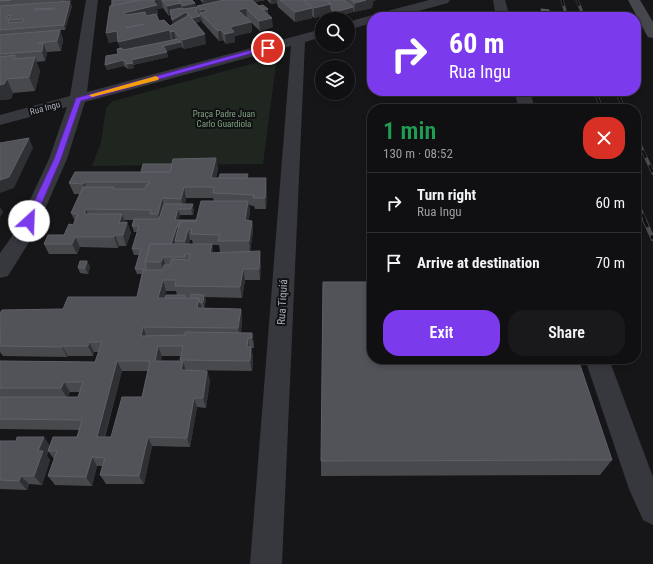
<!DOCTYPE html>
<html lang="en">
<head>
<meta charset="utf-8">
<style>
  :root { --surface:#101012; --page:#19191b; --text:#f1f3f6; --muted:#9c9d9f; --line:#303032; --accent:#7c3aed }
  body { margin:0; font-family:"Roboto Condensed",sans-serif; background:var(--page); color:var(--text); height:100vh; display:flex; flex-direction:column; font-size:15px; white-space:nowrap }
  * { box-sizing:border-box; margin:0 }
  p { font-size:13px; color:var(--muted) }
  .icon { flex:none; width:22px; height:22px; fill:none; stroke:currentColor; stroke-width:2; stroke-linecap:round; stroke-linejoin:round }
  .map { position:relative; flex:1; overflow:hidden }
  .side { position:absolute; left:367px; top:104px; width:274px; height:260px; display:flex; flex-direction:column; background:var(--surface); border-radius:16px; box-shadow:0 2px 6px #0003,0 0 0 1px var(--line) }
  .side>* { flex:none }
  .top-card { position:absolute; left:367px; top:12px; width:274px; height:84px; border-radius:16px; box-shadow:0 2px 6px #0003,0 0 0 1px var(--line); background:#7c3aed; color:#fff; overflow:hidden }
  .controls { position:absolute; left:315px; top:12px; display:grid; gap:8px }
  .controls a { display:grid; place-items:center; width:40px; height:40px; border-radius:50%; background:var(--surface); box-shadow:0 2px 6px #0003,0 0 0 1px var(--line); font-size:20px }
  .pin { position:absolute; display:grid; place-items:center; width:34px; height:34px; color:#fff; margin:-17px; border:2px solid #fff; border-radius:50%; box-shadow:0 1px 4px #0007 }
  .me { position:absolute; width:44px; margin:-22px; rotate:25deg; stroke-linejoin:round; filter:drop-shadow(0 0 3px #0008) }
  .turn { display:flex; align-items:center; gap:14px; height:84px; padding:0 16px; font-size:18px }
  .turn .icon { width:52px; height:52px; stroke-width:2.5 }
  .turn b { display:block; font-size:28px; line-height:34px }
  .round { display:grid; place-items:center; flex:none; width:42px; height:42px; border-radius:16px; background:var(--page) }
  .head { display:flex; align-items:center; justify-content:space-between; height:68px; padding:0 16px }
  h1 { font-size:24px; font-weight:600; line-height:30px; color:#1e9e55 }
  .cta { display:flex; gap:8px; margin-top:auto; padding:8px 16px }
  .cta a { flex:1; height:46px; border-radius:16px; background:var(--accent); color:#fff; font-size:16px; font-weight:600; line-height:46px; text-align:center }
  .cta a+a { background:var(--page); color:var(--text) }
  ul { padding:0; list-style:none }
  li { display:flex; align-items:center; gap:12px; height:60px; padding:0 16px; border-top:1px solid var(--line) }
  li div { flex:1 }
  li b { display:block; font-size:15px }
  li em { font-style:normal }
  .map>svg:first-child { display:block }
  .green { fill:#1e261f }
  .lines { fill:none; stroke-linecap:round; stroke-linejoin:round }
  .minor { fill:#37383d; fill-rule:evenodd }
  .secondary { fill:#45474d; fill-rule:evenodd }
  .rail-far2-casing { stroke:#4a4c52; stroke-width:3 }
  .rail-far1-casing { stroke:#4a4c52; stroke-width:3.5 }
  .rail-casing { stroke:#4a4c52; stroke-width:4.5 }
  .rail-far2 { stroke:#111113; stroke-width:2; stroke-dasharray:6; stroke-linecap:butt }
  .rail-far1 { stroke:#111113; stroke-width:2.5; stroke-dasharray:8; stroke-linecap:butt }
  .rail { stroke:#111113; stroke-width:3; stroke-dasharray:9; stroke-linecap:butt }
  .wall { fill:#47494d; fill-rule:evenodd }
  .shaded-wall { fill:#2f3033 }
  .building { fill:#525359; stroke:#5f6168; fill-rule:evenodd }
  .route { fill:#7c3aed; stroke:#51269a }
  .slow { fill:#f59e0b }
  .labels { text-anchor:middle; stroke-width:4; stroke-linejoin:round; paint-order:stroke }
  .far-street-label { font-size:9px; fill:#a8adb8; stroke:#111113 }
  .far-park-label { font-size:9px; fill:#7fa381; stroke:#111113 }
  .street-label { font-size:11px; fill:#a8adb8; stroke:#111113 }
</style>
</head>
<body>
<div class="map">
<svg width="653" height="564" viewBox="0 0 653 564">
  <rect width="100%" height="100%" fill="#161618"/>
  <path class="green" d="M277 57 263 164 92 166 101 142 106 108 113 101Z"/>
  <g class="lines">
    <g class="minor">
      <path d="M86 0H98L87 92 322 29V37L305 42 282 564H250L291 46 85 102 67 159 34 234 8 276 0 278V253L15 232 49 159 67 107 0 125V115L70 96Z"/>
      <path d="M429 0H450L448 3 396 17H372V23L348 30V22L372 15 375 16 376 14Z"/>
      <path d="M493 0H505L510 17H496Z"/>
      <path d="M514 91H530L535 109H519Z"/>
      <path d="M585 359H609L653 477V525L643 520 629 489Z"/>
    </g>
    <path class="secondary" d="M628 0H640L653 22V38L648 37 646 34Z"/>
    <defs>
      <g id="rail-far2">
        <path d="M562 0 567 17"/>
        <path d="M577 0 584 17"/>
        <path d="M595 91 598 98"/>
        <path d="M617 91 620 98"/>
      </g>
      <g id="rail-far1">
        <path d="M597 97 602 109"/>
        <path d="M619 97 624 109"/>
        <path d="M636 136 653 173"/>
        <path d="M636 199 645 220"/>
      </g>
      <path id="rail" d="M644 219 653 239"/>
    </defs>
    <use href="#rail-far2" class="rail-far2-casing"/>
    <use href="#rail-far1" class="rail-far1-casing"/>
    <use href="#rail" class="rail-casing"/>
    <use href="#rail-far2" class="rail-far2"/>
    <use href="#rail-far1" class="rail-far1"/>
    <use href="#rail" class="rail"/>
  </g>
  <g class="wall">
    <path d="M0 0H74L18 5 72 6 65 30H60L63 40 61 51 47 52V53L45 61 36 62 40 71 35 91 13 93 11 99 0 100Z"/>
    <path d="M112 0H192L195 3 196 7 220 1V0H265L255 2 259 6 268 9V14L273 27 260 31 246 18 251 22 252 32 235 36V42L226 44 223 40 219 41 202 22 201 18 200 17 201 21 195 23 206 44 184 49 182 47 166 51 168 57 133 65 134 68 128 69 124 66 107 70 105 65 118 54 120 49 118 41 109 43 106 33ZM163 8 169 16 171 15 173 24 170 26 159 21 157 15H158L157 9Z"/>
    <path d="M200 0H220L204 4Z"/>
    <path d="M267 0H376L373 1 372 8 354 12 353 11V12L335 17 331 14 314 18 312 16V18L295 22 278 7 277 3 271 4Z"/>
    <path d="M541 9 551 17H541L540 14Z"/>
    <path d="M216 158 218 169 216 178 248 174V178L267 189 266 209H255L254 206 249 205 250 212 248 221H252L253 231 250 251 261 262 260 280H245L242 298 205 297 206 300 204 308H202L241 309 242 319 241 333H252L254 344V348H251L253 357 252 371 186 370 207 371 210 381 206 408 197 407 190 447 152 446 144 484H106L100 475 102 466H97L92 486 55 485 48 476 54 459 48 451 47 456 50 460 42 485 29 484 27 490 0 489V441L50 445 77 437 79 430 0 429V361L95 362 98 352H94L93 356H68L67 357 3 356 0 352V313L63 309 137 297 142 274H137L135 269 139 255H134L132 249 138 232H134L132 226 134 220H124L125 222H127L131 233 126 246H119L118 248 80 247 77 254H49L44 244 64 235 73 225 75 221 71 213 80 194H74L69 183 141 172 172 164ZM186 198H213L214 201 196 221 178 220 180 215H193L194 209 185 204ZM190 240H192L193 244H189ZM212 245H219L220 252H237L213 253ZM166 291H176L177 295 164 298ZM162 356H181V361H161ZM122 371H148L142 397 111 437H105ZM70 392H80L78 397H67Z"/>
    <path d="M87 261 90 267 88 274 80 273 78 268Z"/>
    <path d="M612 460 600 475 321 476V461Z"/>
  </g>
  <g class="shaded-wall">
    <path d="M155 0H161L163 8 157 9 158 15 126 23 124 13Z"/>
    <path d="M203 0H220L204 4Z"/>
    <path d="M247 0H265L247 4Z"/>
    <path d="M271 0H277V3L271 4Z"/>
    <path d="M366 0H376L373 1 372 8 354 12 355 3Z"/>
    <path d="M70 1 72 6 65 30 64 25Z"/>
    <path d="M181 3H195L196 8 169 16 167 6Z"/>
    <path d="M227 4 207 11 205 9 206 19 201 14V10Z"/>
    <path d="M331 4V14L314 18V8Z"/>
    <path d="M353 7V12L335 17V12Z"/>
    <path d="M246 8 247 18 238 10Z"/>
    <path d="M312 8V18L295 22V12Z"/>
    <path d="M268 9V14L260 11Z"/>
    <path d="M186 12 187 17 173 25 172 20Z"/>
    <path d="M200 16 201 21 193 23 192 18Z"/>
    <path d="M272 18 273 27 260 31 259 21Z"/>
    <path d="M251 22 252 32 235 36V42L226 44 225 34 230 27Z"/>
    <path d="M60 30 63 40 61 51 57 41Z"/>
    <path d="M169 30 171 40 121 52 118 42Z"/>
    <path d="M221 30 223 40 219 41 218 31Z"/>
    <path d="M117 31 120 40 109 43 106 33Z"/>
    <path d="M174 31 176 41 173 42 171 32Z"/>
    <path d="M205 34 206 44 184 49 182 40Z"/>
    <path d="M181 42 182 47 164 52 163 46Z"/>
    <path d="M43 43 47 53 45 61 42 51Z"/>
    <path d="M167 52 168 57 133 65 134 68 128 69 127 64 131 60Z"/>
    <path d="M35 57 40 71 35 91 29 77Z"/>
    <path d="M123 60 124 66 107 70 105 65Z"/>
    <path d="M7 79 13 93 11 99 0 100V85Z"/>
    <path d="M29 138 33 148 14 188 0 193V180Z"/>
    <path d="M216 158 218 169 214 187 211 178Z"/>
    <path d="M266 178 267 189 266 209 265 198Z"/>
    <path d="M84 182 88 192 87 194 83 184Z"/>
    <path d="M184 187 186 198 184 209 181 199Z"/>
    <path d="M162 198 165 209 161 224 158 214Z"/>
    <path d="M248 201 250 212 247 231 245 220Z"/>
    <path d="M193 204 194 209 193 215 191 209Z"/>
    <path d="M0 207 3 212 0 217Z"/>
    <path d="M86 209 90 220 84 214Z"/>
    <path d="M178 209 180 215 177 226 175 220Z"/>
    <path d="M122 214 126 224 119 223Z"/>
    <path d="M252 221 253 231 250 252 249 241Z"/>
    <path d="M127 222 131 233 126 246 123 235Z"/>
    <path d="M177 226 179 231 175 241V243L171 255 170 249Z"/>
    <path d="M188 229 190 240 187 252 185 241Z"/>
    <path d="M115 235 119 246 118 248 114 237Z"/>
    <path d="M75 237 80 247 77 254 72 244Z"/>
    <path d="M212 244 214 255 210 253Z"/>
    <path d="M260 251 261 262 260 280 259 269Z"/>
    <path d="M163 257 166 267 164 273 161 262Z"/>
    <path d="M87 261 90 267 88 274 85 268Z"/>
    <path d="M243 269 245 280 242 298 240 287Z"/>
    <path d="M163 280 166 291 161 309 158 298Z"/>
    <path d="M204 295 206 300 204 308 203 302Z"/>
    <path d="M199 298 202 308H197Z"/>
    <path d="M241 309 242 319 240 338 238 328Z"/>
    <path d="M143 327 147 338 141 336Z"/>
    <path d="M252 333 254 344V348L252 338Z"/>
    <path d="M248 338 249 348 247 347Z"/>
    <path d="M89 342 94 352 93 356 88 346Z"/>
    <path d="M62 346 68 356 67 357 62 347Z"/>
    <path d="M158 346 162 356 159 371 155 361Z"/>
    <path d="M251 347 253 357 252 371 250 361Z"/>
    <path d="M117 361 122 371 102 446 97 437Z"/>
    <path d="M183 361 186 371 181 370Z"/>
    <path d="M207 371 210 381 206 408 203 398Z"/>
    <path d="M64 382 70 392 67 398 61 388Z"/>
    <path d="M194 398 197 407 190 447 187 438Z"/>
    <path d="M44 437 50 446 47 456 50 460 42 485 34 476 38 451Z"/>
    <path d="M148 437 152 446 144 484 139 476Z"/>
    <path d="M92 457 97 466 92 486 86 477Z"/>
    <path d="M21 476 29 484 27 490 19 481Z"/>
  </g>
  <g class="building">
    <path d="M0 0H11L0 1Z"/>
    <path d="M112 0H134L135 1 112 6Z"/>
    <path d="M140 0H155L153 1 157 5 124 13 126 15 145 12 146 16 156 14 159 21 164 20 170 26 189 15 205 34 182 40 174 31 171 32 169 30 118 42 117 31 106 33 110 6ZM144 24 127 28 126 27Z"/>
    <path d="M162 0H179L181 3 167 6Z"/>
    <path d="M179 0H192L195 3 182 6 181 3Z"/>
    <path d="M224 0H252L272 18 259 21 246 8 238 10 251 22 230 27 234 32 225 34 221 30 218 31 200 13 207 11 205 9 201 10 197 6Z"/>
    <path d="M280 0H302L312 8 295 12Z"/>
    <path d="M304 0H326L331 4 314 8Z"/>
    <path d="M326 0H344L353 7 335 12 331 9V4Z"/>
    <path d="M351 0H366L355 3Z"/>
    <path d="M70 1 64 25 0 30V6ZM55 8 54 9 34 10V9ZM11 15 9 19H6L7 16ZM24 19 23 22 8 23 9 20Z"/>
    <path d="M263 5 268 9 264 10 259 6Z"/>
    <path d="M197 7V10L195 11 200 16 192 18 186 12 172 20 170 10 182 8 184 9Z"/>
    <path d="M541 9 549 10 551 17H545Z"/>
    <path d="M60 30 57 41 38 43H43L42 51 0 54V35Z"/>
    <path d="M178 39 181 42 163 46 167 52 131 60 133 63 127 64 123 60 105 65 106 56 118 54 117 49 122 48 123 50Z"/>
    <path d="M15 55 14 59 35 57 29 77 7 79 4 84 0 85V57Z"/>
    <path d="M29 138 9 177 0 180V143Z"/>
    <path d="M216 158 211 178H266L265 198H253L254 195 213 193 214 187H184L181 199 162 198 158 214H150L151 210 86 209 84 214H122L119 223 127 222 123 235H115L114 237H75L72 244H44L48 235H64L69 224 73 225 78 214 71 213 83 187H114L113 189H145L147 184H149L150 182H84L83 184 69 183 75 172H170L173 159Z"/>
    <path d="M143 164H172L170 172H141Z"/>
    <path d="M220 174H248L247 178H219Z"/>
    <path d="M201 201H248L245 220 252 221 249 241H218L220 235 191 234 192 229H188L185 241H175L180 221H196Z"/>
    <path d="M164 204H193L191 209H178L175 220H196V221H180L179 226H177L171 244H150L145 262 146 267V269H135L141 249H132L139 226H132L134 219H159Z"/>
    <path d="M150 244H212L210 253 260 251 259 269H243L240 287 175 286 176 280H163L158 298H199L197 308 241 309 238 328 143 327 141 336 185 335V332L252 333V338H248L247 347H251L250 361 180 360 183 346H158L155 361H183L181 370 207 371 203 398H194L187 438 148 437 139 476 100 475 105 458 92 457 86 477 48 476 57 451H48L53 437H77L82 420 0 419V397H78L83 382H64L61 388H0V361L95 362 102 342H89L88 346H62V347L0 346V338L1 336H0V313L2 310 63 309 68 297H137L143 270H163L164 265H170L172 259 189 260 190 254H185V257H163L161 262H145ZM117 361H150L142 397H122L111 437H97Z"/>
    <path d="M80 261H87L85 268H78Z"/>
    <path d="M323 282H372V359H578L612 460 321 461Z"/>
    <path d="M191 294 204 295 203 302 200 303 199 298H191Z"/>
    <path d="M166 295H185L184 298H165Z"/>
    <path d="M17 437H44L38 451H43L34 476H21L19 481 0 480V441H16Z"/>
  </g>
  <path class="route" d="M266 46 271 48 81 101 61 159 34 221 32 223H26L25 221 54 159 76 98Z"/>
  <path class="slow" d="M156 76 159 78 158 80 92 97 89 95Z"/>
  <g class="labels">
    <g class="far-street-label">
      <text transform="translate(45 108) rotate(-15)" y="3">Rua Ingu</text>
    </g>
    <g class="far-park-label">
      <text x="224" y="117">Praça Padre Juan<tspan x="224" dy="10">Carlo Guardiola</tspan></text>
    </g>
    <g class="street-label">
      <text transform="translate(282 302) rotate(-87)" y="4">Rua Tiquiá</text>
    </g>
  </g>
</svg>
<div class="controls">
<a><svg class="icon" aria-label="search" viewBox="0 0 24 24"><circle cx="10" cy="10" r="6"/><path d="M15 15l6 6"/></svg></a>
<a><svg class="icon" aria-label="layers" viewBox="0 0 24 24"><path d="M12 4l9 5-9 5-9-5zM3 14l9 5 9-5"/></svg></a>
</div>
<div class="pin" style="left:268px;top:48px;background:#d93025"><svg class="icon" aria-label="arrive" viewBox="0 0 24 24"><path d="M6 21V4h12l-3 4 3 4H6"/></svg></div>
<svg class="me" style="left:29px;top:221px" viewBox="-20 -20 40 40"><circle r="19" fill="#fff"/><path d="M0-13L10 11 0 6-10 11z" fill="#7c3aed"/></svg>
<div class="top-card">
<div class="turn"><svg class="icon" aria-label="right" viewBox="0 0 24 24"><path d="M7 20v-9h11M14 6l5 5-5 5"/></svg><div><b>60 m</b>Rua Ingu</div></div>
</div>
<section class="side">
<div class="head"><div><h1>1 min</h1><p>130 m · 08:52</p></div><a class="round" style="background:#d93025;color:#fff"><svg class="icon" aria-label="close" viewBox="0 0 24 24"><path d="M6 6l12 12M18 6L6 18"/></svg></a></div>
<ul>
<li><svg class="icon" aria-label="right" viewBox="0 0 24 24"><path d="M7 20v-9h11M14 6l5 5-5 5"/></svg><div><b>Turn right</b><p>Rua Ingu</p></div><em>60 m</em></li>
<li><svg class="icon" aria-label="arrive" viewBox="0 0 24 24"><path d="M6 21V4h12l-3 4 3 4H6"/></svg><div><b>Arrive at destination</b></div><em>70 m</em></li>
</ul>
<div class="cta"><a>Exit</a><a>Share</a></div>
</section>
</div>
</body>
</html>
